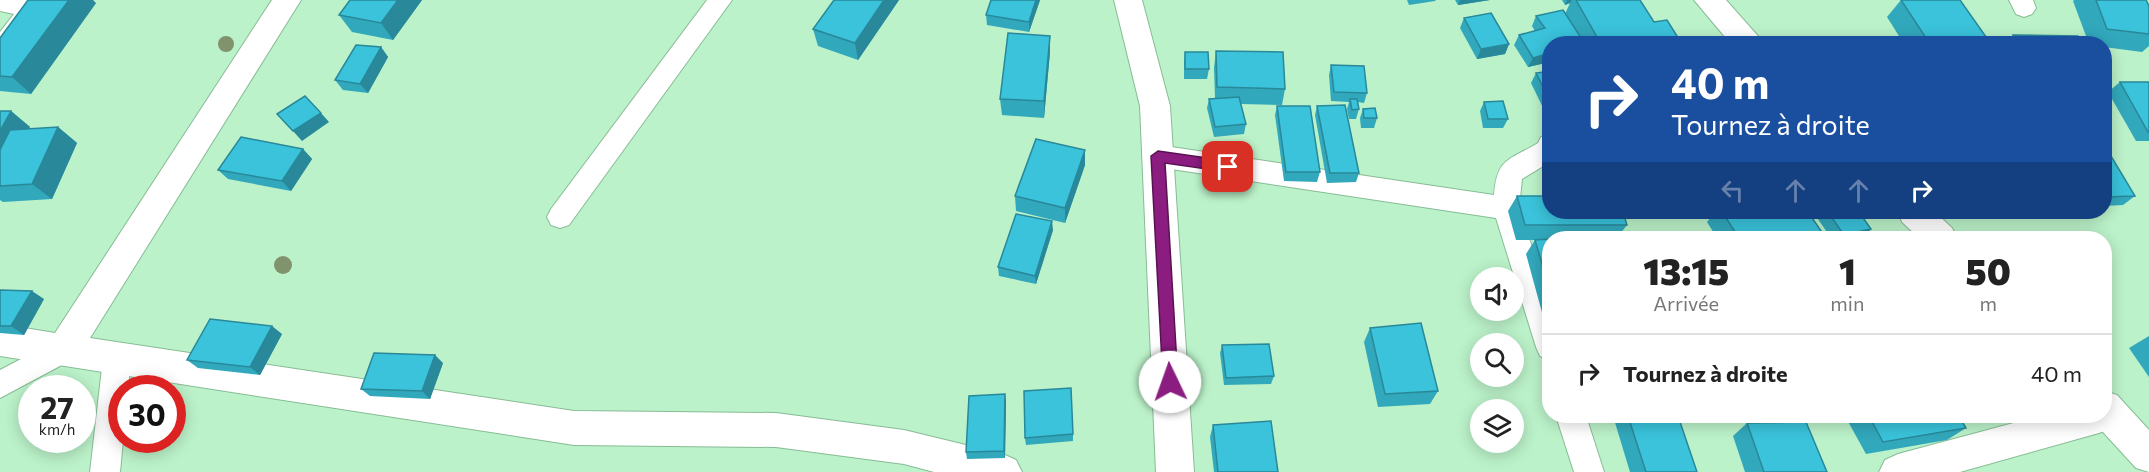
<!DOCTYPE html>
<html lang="fr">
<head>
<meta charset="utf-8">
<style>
  :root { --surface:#fff; --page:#f6f6f6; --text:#222; --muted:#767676; --line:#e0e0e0 }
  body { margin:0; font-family:Commissioner,sans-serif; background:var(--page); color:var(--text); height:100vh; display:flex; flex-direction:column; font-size:22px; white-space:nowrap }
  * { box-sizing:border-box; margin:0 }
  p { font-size:20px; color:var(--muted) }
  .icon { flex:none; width:33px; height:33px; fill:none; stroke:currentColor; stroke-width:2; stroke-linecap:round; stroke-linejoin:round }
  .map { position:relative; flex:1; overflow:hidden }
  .details { position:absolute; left:1542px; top:231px; width:570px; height:192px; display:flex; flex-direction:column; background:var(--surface); border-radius:24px; box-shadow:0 3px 15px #0003 }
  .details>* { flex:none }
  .banner { position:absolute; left:1542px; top:36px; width:570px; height:183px; border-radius:24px; box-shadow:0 3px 15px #0003; background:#1a4fa0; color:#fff; overflow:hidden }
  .fabs { position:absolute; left:1470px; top:267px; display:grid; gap:12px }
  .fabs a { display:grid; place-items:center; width:54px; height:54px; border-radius:50%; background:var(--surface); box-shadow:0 3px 15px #0003; font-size:30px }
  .speed { position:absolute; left:18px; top:375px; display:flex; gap:12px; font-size:30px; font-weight:700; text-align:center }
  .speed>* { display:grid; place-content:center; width:78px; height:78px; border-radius:50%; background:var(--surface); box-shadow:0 3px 15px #0003; line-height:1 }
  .speed small { font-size:15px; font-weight:400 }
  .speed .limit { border:9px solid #d22; background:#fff; color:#111 }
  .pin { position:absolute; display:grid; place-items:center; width:51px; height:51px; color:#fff; margin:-26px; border-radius:12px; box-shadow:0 3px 9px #0006 }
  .me { position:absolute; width:66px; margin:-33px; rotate:357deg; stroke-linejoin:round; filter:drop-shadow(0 0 4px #0008) }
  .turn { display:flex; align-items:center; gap:21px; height:126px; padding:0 30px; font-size:27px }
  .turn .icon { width:78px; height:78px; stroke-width:2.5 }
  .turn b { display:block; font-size:42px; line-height:51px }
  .lanes { display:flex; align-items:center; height:57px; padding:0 30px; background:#0003; justify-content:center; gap:30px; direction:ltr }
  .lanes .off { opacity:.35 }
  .eta { display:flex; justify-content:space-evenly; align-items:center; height:102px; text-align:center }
  .eta b { font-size:36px; font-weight:800; line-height:42px }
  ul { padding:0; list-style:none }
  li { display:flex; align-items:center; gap:18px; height:78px; padding:0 30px; border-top:2px solid var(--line) }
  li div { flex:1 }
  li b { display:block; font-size:22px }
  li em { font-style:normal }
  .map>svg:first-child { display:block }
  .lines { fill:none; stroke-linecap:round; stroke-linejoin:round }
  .service-casing { stroke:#87bc95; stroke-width:2 }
  .minor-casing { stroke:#87bc95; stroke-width:2 }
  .tertiary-casing { stroke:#87bc95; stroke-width:2 }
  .service { fill:#fff; fill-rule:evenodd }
  .minor { fill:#fff; fill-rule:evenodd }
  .tertiary { fill:#fff; fill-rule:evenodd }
  .tree { fill:#81936c }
  .wall { fill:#32a8bc }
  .shaded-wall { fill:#298899 }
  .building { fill:#3ac3db; stroke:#298899; stroke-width:1.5 }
  .route { fill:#8b1c80; stroke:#5a1253; stroke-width:1.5 }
</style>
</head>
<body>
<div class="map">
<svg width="2149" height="472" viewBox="0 0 2149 472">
  <rect width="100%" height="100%" fill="#bbf2c9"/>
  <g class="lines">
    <defs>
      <g id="service">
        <path d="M0 0H35L40 2 44 8 9 57 0 59V32L14 14 0 11Z"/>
        <path d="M707 0H732L569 225 560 228 551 225 547 217 551 209Z"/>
        <path d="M2009 0H2033L2036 8 2032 14 2024 17 2016 14Z"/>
        <path d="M1550 134V162L1522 179 1519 208 1550 301V360L1540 356 1536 347 1496 218 1158 167 1149 163 1145 156 1149 149 1158 145 1494 195C1497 158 1508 161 1538 143L1541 137Z"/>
        <path d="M63 337 73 341 77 350 73 359 0 398V370Z"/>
        <path d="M117 346 127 350 131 359 128 388H122L123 440 120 472H90L103 359 107 350Z"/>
        <path d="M1556 416H1586L1604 472H1574Z"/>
      </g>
      <g id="minor">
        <path d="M272 0H301L90 338 574 411 776 413 904 430 1003 454 1016 460 1022 472H934L904 464 776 447 574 445 0 356V324L55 333Z"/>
        <path d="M1114 0H1142L1170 106 1194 472H1156L1140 106Z"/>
        <path d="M2104 401 2112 404 2117 416 2112 428 2099 433 1960 472H1879L1885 460 1898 454 2040 416H2104Z"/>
      </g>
      <g id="tertiary">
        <path d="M1694 0H1726L1765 44H1731Z"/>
        <path d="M1898 212H1935L1952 228 1957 238H1919L1902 222Z"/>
        <path d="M2104 391 2117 395 2149 430V472L2136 468 2091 419 2090 416H2104Z"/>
      </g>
    </defs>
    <use href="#service" class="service-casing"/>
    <use href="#minor" class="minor-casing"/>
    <use href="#tertiary" class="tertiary-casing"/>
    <use href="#service" class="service"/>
    <use href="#minor" class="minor"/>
    <use href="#tertiary" class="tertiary"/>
  </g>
  <g class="tree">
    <circle cx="226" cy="44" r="8"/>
    <circle cx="283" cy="265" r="9"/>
  </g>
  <g class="wall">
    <path d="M350 0H422L393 40 352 32 339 15Z"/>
    <path d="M899 0 858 60 818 46 813 29Z"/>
    <path d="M1040 0 1029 32 987 25 986 15Z"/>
    <path d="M1407 0H1436L1435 1 1409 5Z"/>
    <path d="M1455 0H1490L1458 5Z"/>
    <path d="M1562 0H1640L1654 22 1682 44H1550V62L1528 67 1514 45 1519 35 1535 31 1532 26 1536 16 1565 14 1570 3 1565 5Z"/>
    <path d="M1901 0 1991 44H1904L1887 17Z"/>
    <path d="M2074 0H2146L2149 6V46L2142 52 2104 47V44H2089L2073 1Z"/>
    <path d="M96 3 31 94 0 91V38Z"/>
    <path d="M1464 18 1509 44 1505 54 1477 59 1460 28Z"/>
    <path d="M2013 35 2082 44H2005Z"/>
    <path d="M1050 36V52L1044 118 1002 115 1000 99Z"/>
    <path d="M381 47 388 57 368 93 343 90 335 80Z"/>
    <path d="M1216 51 1285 89 1282 105 1241 104 1246 124 1244 134 1214 137 1207 108 1209 99 1215 98 1214 68Z"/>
    <path d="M1185 52 1209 69 1207 79H1184V62Z"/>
    <path d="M1331 65 1367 93 1364 103 1358 102 1359 109 1356 119H1349L1347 109 1349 102 1331 101 1329 75Z"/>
    <path d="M1550 71V118H1548L1531 83 1536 73Z"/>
    <path d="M2120 82H2149V141H2136L2108 92Z"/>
    <path d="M1484 102 1508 119 1503 128H1483L1480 111Z"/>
    <path d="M1277 106 1320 172 1317 182 1284 181 1275 115Z"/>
    <path d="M1317 106 1359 173 1356 182 1327 183 1315 115Z"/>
    <path d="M1363 109 1377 118 1374 128H1361L1360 118Z"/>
    <path d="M0 111H11L30 127 29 129 58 127 77 143 52 199 3 202 0 200Z"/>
    <path d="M303 149 312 159 291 191 228 179 218 170Z"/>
    <path d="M2104 156 2135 196 2123 205 2104 206Z"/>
    <path d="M1085 165 1065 223 1016 211 1015 196Z"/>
    <path d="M1517 196 1627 225 1617 238H1550V316H1543L1526 254 1535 240H1516L1508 211Z"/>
    <path d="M1715 212H1808L1826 238H1717L1707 222Z"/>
    <path d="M1813 212H1859L1871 229 1862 238H1831Z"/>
    <path d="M1053 230 1036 284 999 276 998 267Z"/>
    <path d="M0 290 44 299 24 335 0 333Z"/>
    <path d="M1370 328 1438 391 1430 404 1378 407 1364 342Z"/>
    <path d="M282 334 260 375 198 368 187 360Z"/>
    <path d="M2149 336V377L2129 348Z"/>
    <path d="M1222 345 1274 376 1271 384 1224 385 1220 353Z"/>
    <path d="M443 363 430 399 370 396 361 389Z"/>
    <path d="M1005 394 1006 402 1005 458 967 459 966 452Z"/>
    <path d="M1613 416H1678L1697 472H1630Z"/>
    <path d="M1845 416H1959L1966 428 1947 440 1866 454Z"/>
    <path d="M1747 423 1827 472H1745L1733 436Z"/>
    <path d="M1213 425 1278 472H1214L1210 437Z"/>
    <path d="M1073 434V441L1026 445 1025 438Z"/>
  </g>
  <g class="shaded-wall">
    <path d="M69 0H93L96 3 31 94 12 77Z"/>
    <path d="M398 0H422L393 40 381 23Z"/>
    <path d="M884 0H899L858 60 855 43Z"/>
    <path d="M1036 0H1040L1029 32V22Z"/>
    <path d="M1460 0H1490L1458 5Z"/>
    <path d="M1567 0H1572L1570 3 1565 5Z"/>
    <path d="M1050 36V52L1044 118V101Z"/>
    <path d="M1509 44 1505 54 1477 59 1481 49Z"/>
    <path d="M381 47 388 57 368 93 360 84Z"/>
    <path d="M1550 53V62L1528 67 1533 58Z"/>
    <path d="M11 111 30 127 0 184V131Z"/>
    <path d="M321 113 329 122 302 141 293 131Z"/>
    <path d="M58 127 77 143 52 199 32 184Z"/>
    <path d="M303 149 312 159 291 191 282 181Z"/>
    <path d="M1085 150V165L1065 223V208Z"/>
    <path d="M1052 221 1053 230 1036 284 1035 276Z"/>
    <path d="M1871 229 1862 238H1840L1844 235Z"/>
    <path d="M1775 233 1770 238H1750Z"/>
    <path d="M32 291 44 299 24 335 11 326Z"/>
    <path d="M272 326 282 334 260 375 250 367Z"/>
    <path d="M435 355 443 363 430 399 422 391Z"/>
    <path d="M1005 394 1006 402 1005 458 1004 451Z"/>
  </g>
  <g class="building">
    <path d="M28 0H69L12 77 0 76V38Z"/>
    <path d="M350 0H398L381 23 339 15Z"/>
    <path d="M834 0H884L855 43 813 29Z"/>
    <path d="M991 0H1036L1029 22 986 15Z"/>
    <path d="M1576 0H1640L1654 22 1667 20 1682 44H1601Z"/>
    <path d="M1901 0H1960L1991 44H1930Z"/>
    <path d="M2096 0H2146L2149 6V34L2107 29Z"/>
    <path d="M1563 10 1585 44H1550V53L1533 58 1519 35 1545 28 1536 16Z"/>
    <path d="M1491 13 1509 44 1481 49 1464 18Z"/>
    <path d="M1008 33 1050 36 1044 101 1000 99Z"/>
    <path d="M2013 35 2078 36 2082 44H2017Z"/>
    <path d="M356 45 381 47 360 84 335 80Z"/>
    <path d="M1216 51 1283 52 1285 89 1217 87Z"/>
    <path d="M1185 52H1208L1209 69H1185Z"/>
    <path d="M1331 65 1364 66 1367 93 1334 92Z"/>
    <path d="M1550 71V101L1536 73Z"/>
    <path d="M2120 82H2149V132H2148Z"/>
    <path d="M305 96 321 113 293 131 277 114Z"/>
    <path d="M1239 97 1246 124 1215 127 1209 99Z"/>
    <path d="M1350 99H1357L1359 109 1352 110Z"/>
    <path d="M1503 101 1508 119H1488L1484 102Z"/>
    <path d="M1345 105 1359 173H1330L1317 106Z"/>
    <path d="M1277 106H1310L1320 172H1286Z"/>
    <path d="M1375 108 1377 118H1364L1363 109Z"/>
    <path d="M0 111H11L0 131Z"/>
    <path d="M58 127 32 184 0 186V150L10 130Z"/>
    <path d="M241 137 303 149 282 181 218 170Z"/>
    <path d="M1036 139 1085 150 1065 208 1015 196Z"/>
    <path d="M2104 156H2111L2135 196 2104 197Z"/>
    <path d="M1517 196H1550V212H1623L1627 225H1525Z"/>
    <path d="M1722 212H1808L1826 238H1779L1775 233 1750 238H1739Z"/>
    <path d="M1828 212H1859L1871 229 1844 235Z"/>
    <path d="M1016 214 1052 221 1035 276 998 267Z"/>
    <path d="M1550 239V291L1535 240Z"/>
    <path d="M0 290 32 291 11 326H0Z"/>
    <path d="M210 319 272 326 250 367 187 360Z"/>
    <path d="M1421 323 1438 391 1385 394 1370 328Z"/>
    <path d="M1269 344 1274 376 1226 378 1222 345Z"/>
    <path d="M374 353 435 355 422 391 361 389Z"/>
    <path d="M1071 388 1073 434 1025 438 1024 391Z"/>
    <path d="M1005 394 1004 451 966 452 969 396Z"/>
    <path d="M1628 416H1678L1697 472H1646Z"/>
    <path d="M1869 416H1959L1966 428 1883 442Z"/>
    <path d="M1271 421 1278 472H1218L1213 425Z"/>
    <path d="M1806 422 1827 472H1764L1747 423Z"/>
  </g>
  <path class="route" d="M1158 151 1228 161 1234 167 1228 172 1165 163 1178 382 1170 389 1163 382 1151 156Z"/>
</svg>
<div class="fabs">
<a><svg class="icon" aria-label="sound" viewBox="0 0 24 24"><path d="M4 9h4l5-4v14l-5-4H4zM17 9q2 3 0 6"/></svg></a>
<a><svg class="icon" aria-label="search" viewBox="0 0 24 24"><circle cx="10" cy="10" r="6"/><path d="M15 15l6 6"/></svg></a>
<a><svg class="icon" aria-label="layers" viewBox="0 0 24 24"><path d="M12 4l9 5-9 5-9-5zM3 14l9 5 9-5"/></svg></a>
</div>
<div class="speed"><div>27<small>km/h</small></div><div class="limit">30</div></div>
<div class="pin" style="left:1228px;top:167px;background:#d93025"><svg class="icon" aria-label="arrive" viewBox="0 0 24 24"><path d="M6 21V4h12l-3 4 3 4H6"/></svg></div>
<svg class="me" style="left:1170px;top:382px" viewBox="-20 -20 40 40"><circle r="19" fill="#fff"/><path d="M0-13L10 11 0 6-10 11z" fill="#8b1c80"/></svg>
<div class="banner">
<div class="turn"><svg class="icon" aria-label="right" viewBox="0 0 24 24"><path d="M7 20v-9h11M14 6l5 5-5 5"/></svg><div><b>40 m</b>Tournez à droite</div></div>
<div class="lanes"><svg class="icon off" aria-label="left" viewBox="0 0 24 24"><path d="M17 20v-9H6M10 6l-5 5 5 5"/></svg><svg class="icon off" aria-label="ahead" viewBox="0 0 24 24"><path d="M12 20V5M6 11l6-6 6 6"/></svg><svg class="icon off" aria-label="ahead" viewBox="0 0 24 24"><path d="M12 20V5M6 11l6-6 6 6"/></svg><svg class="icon" aria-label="right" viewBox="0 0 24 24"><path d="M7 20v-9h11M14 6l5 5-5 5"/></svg></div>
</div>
<section class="details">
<div class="eta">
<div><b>13:15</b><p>Arrivée</p></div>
<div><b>1</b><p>min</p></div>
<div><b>50</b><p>m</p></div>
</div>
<ul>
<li><svg class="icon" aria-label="right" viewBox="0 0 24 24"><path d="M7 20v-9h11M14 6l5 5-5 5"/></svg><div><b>Tournez à droite</b></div><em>40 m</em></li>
</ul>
</section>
</div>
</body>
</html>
